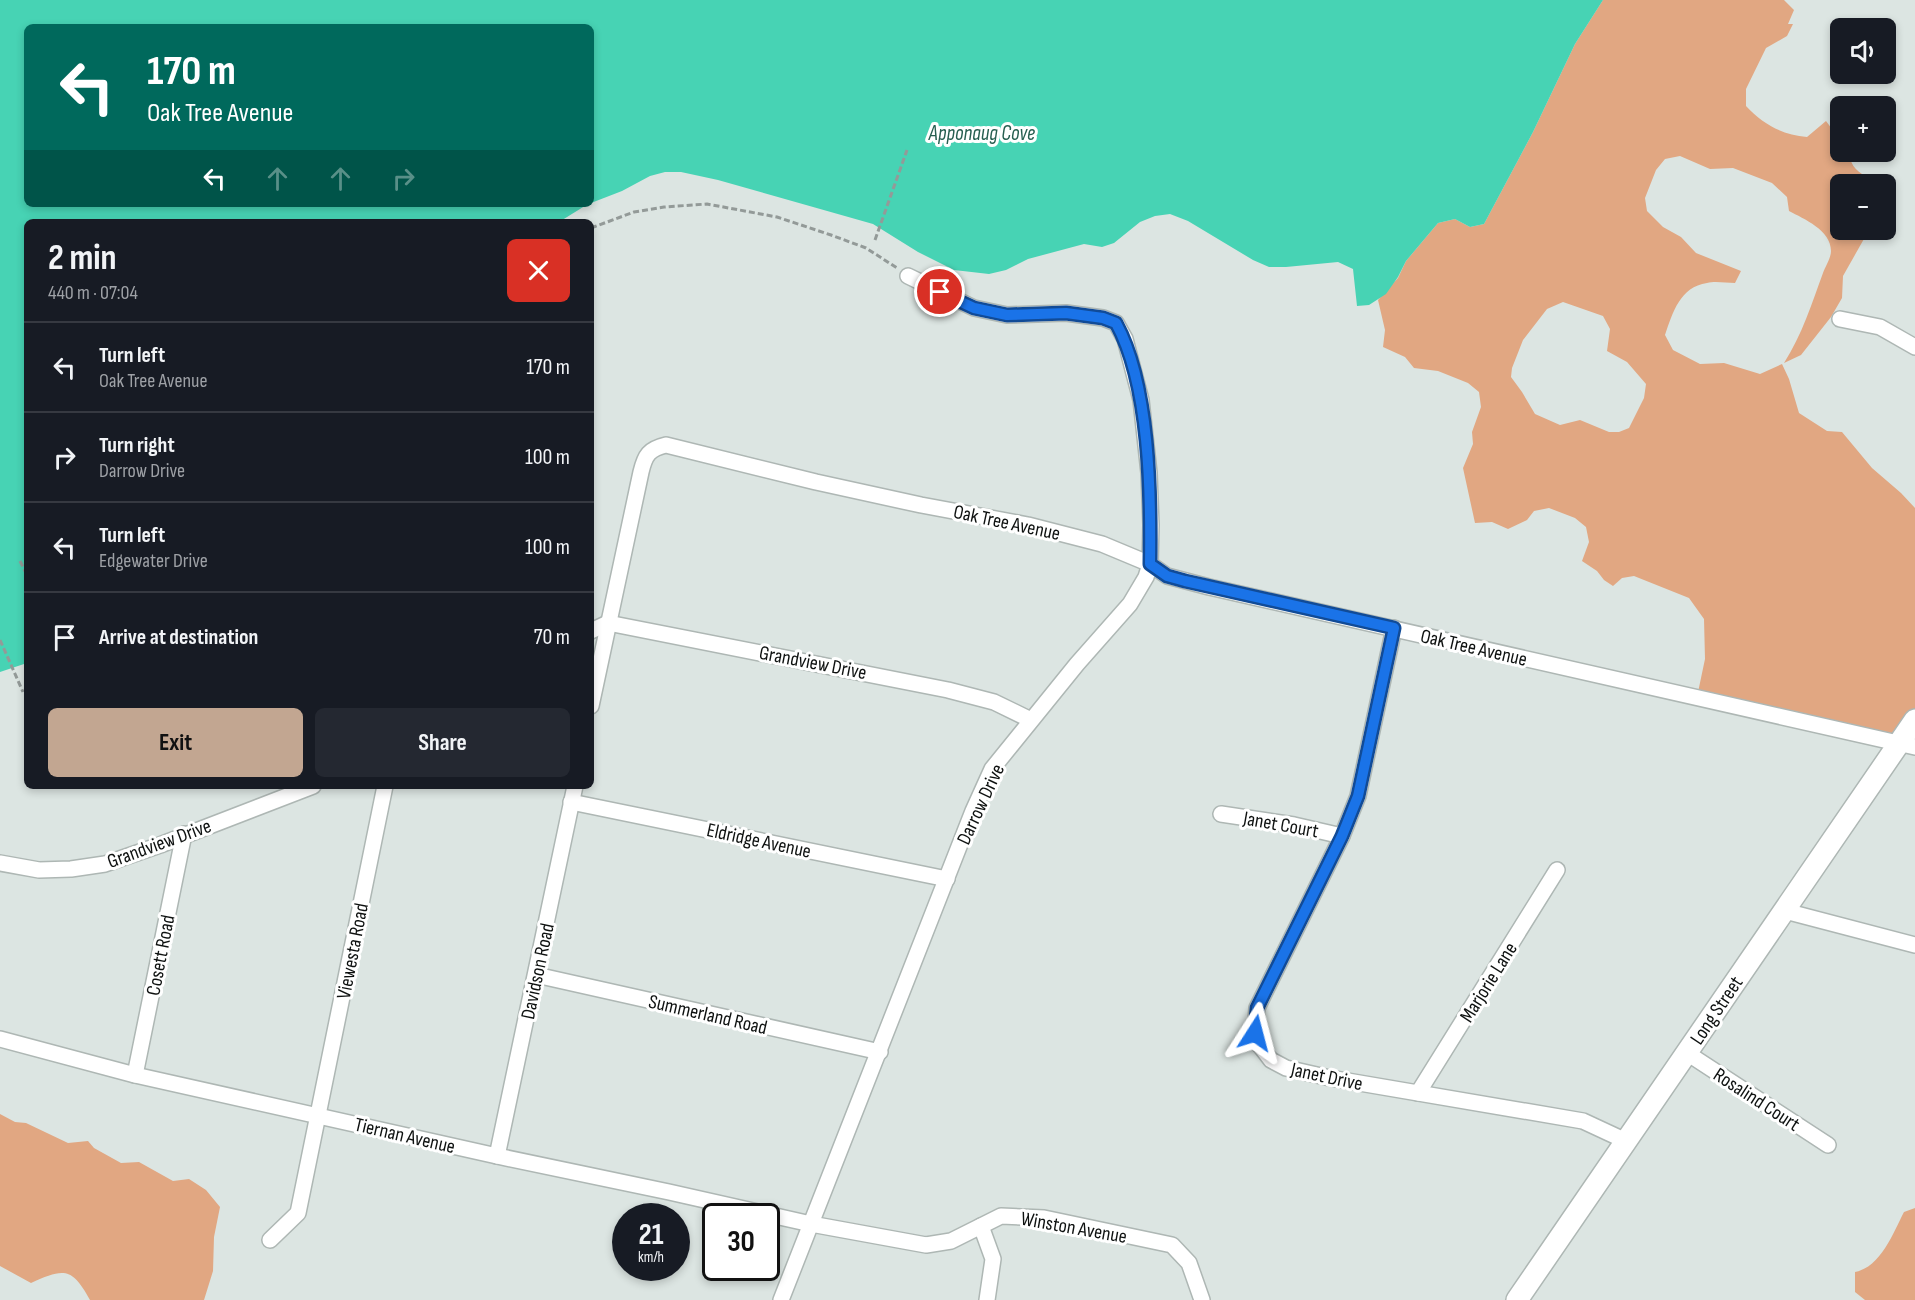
<!DOCTYPE html>
<html lang="en">
<head>
<meta charset="utf-8">
<style>
  :root { --surface:#171b24; --page:#242831; --text:#f1f3f6; --muted:#9ea1a6; --line:#363941; --accent:#c2a691 }
  body { margin:0; font-family:"Sofia Sans Condensed",sans-serif; background:var(--page); color:var(--text); height:100vh; display:flex; flex-direction:column; font-size:22px; white-space:nowrap }
  * { box-sizing:border-box; margin:0 }
  p { font-size:20px; color:var(--muted) }
  .icon { flex:none; width:33px; height:33px; fill:none; stroke:currentColor; stroke-width:2; stroke-linecap:round; stroke-linejoin:round }
  .map { position:relative; flex:1; overflow:hidden }
  .sheet { position:absolute; left:24px; top:219px; width:570px; height:570px; display:flex; flex-direction:column; background:var(--surface); border-radius:9px; box-shadow:0 3px 9px #0003 }
  .sheet>* { flex:none }
  .top-card { position:absolute; left:24px; top:24px; width:570px; height:183px; border-radius:9px; box-shadow:0 3px 9px #0003; background:#00695c; color:#fff; overflow:hidden }
  .tools { position:absolute; left:1830px; top:18px; display:grid; gap:12px }
  .tools a { display:grid; place-items:center; width:66px; height:66px; border-radius:9px; background:var(--surface); box-shadow:0 3px 9px #0003; font-size:30px }
  .speed { position:absolute; left:612px; top:1203px; display:flex; gap:12px; font-size:30px; font-weight:700; text-align:center }
  .speed>* { display:grid; place-content:center; width:78px; height:78px; border-radius:50%; background:var(--surface); box-shadow:0 3px 9px #0003; line-height:1 }
  .speed small { font-size:15px; font-weight:400 }
  .speed .limit { border:3px solid #111; border-radius:9px; background:#fff; color:#111 }
  .pin { position:absolute; display:grid; place-items:center; width:51px; height:51px; color:#fff; margin:-26px; border:3px solid #fff; border-radius:50%; box-shadow:0 2px 6px #0007 }
  .me { position:absolute; width:66px; margin:-33px; rotate:9deg; stroke-linejoin:round; filter:drop-shadow(0 0 4px #0008) }
  .turn { display:flex; align-items:center; gap:21px; height:126px; padding:0 24px; font-size:27px }
  .turn .icon { width:78px; height:78px; stroke-width:2.5 }
  .turn b { display:block; font-size:42px; line-height:51px }
  .lanes { display:flex; align-items:center; height:57px; padding:0 24px; background:#0003; justify-content:center; gap:30px; direction:ltr }
  .lanes .off { opacity:.35 }
  .round { display:grid; place-items:center; flex:none; width:63px; height:63px; border-radius:9px; background:var(--page) }
  .headline { display:flex; align-items:center; justify-content:space-between; height:102px; padding:0 24px }
  h1 { font-size:36px; font-weight:700; line-height:45px }
  .primary-button { display:flex; gap:12px; margin-top:auto; padding:12px 24px }
  .primary-button a { flex:1; height:69px; border-radius:9px; background:var(--accent); color:#111; font-size:24px; font-weight:700; line-height:69px; text-align:center }
  .primary-button a+a { background:var(--page); color:var(--text) }
  ul { padding:0; list-style:none }
  li { display:flex; align-items:center; gap:18px; height:90px; padding:0 24px; border-top:2px solid var(--line) }
  li div { flex:1 }
  li b { display:block; font-size:22px }
  li em { font-style:normal }
  .map>svg:first-child { display:block }
  .green { fill:#e1a782; fill-rule:evenodd }
  .water { fill:#47d3b4 }
  .lines { fill:none; stroke-linecap:round; stroke-linejoin:round }
  .street-casing { stroke:#aeb7b4; stroke-width:18 }
  .secondary-casing { stroke:#aeb7b4; stroke-width:24 }
  .path { stroke:#939a98; stroke-width:3; stroke-dasharray:6 3; stroke-linecap:butt }
  .street { stroke:#fff; stroke-width:15 }
  .secondary { stroke:#fff; stroke-width:21 }
  .route-casing { stroke:#114b97; stroke-width:15 }
  .route { stroke:#1a73e8; stroke-width:10 }
  .labels { text-anchor:middle; stroke-width:6; stroke-linejoin:round; paint-order:stroke }
  .street-label { font-size:20px; fill:#0e1110; stroke:#fff }
  .water-label { font-size:21px; font-style:italic; fill:#265e50; stroke:#fff }
</style>
</head>
<body>
<div class="map">
<svg width="1915" height="1300" viewBox="0 0 1915 1300">
  <rect width="100%" height="100%" fill="#dce5e2"/>
  <g class="green">
    <path d="M1603 0H1784L1794 10 1788 24H1793L1787 36 1766 48 1746 89V106C1763 124 1782 135 1807 137L1826 121 1832 129 1840 133V152H1850C1849 166 1858 172 1870 179V184H1840V230H1869L1843 276 1842 298 1831 317 1801 355 1784 363C1802 335 1812 303 1823 273 1825 267 1831 258 1831 251 1831 230 1804 219 1789 211L1787 197 1772 183 1733 168 1710 169 1680 156 1665 159 1656 170 1645 198 1647 211 1663 227 1681 237 1696 253 1741 271 1735 283C1726 283 1715 281 1707 283 1680 287 1673 312 1665 335L1673 350 1700 364 1724 363 1760 374 1782 364 1789 379 1799 413 1827 431 1842 432 1872 468 1901 493 1915 508V724L1902 744 1697 697 1705 659 1704 619 1689 598 1634 576 1622 578 1613 586 1604 580 1597 571 1582 561 1589 542 1586 527 1575 518 1549 508 1534 511 1527 520 1508 529 1492 522 1475 523 1463 468 1473 444 1472 432 1481 407 1479 392 1468 383 1438 371 1414 368 1405 357 1383 347 1385 330 1378 300 1398 278 1406 261 1438 223 1455 219 1470 227 1484 224 1533 132 1575 44ZM1563 302 1603 316 1610 329 1607 351 1627 362 1646 384 1644 398 1629 428 1619 432H1609L1580 420 1560 425 1535 414 1522 392 1511 377 1512 368 1523 340 1547 309Z"/>
    <path d="M0 1114 15 1122 26 1123 68 1143 88 1141 94 1148 121 1163 139 1162 173 1181 189 1179 206 1190 220 1207 214 1237 213 1271 204 1300H90C72 1267 64 1268 31 1283L0 1266Z"/>
    <path d="M1915 1208V1300H1865L1855 1292V1272C1881 1267 1893 1233 1904 1212Z"/>
  </g>
  <path class="water" d="M0 0H1603L1575 44 1533 132 1484 224 1470 227 1455 219 1438 223 1406 261 1398 277 1386 294 1369 305 1357 306 1353 269 1338 262 1286 267H1269L1253 260 1188 221 1170 214 1155 216 1140 222 1114 243 1102 247 1084 244 1028 259 1006 270 989 274 954 270 918 252 873 224 718 180 681 172H665L650 176 622 191 591 203V27H27V204H588L559 222H27V663L0 672Z"/>
  <g class="lines">
    <defs>
      <g id="street">
        <path d="M1840 319 1880 327 1915 347"/>
        <path d="M1394 628 1358 796 1342 836 1257 1008 1255 1033 1258 1043 1271 1060 1286 1068 1330 1078 1583 1121 1626 1141"/>
        <path d="M591 631 608 623 948 690 994 702 1031 720"/>
        <path d="M591 706 641 472C645 455 649 449 666 445L816 482 921 505 1028 525 1102 544 1150 564 1167 576 1209 587 1915 747"/>
        <path d="M571 802 947 879"/>
        <path d="M1221 814 1294 825 1342 836"/>
        <path d="M0 863 39 870 71 869 105 864 160 845 313 786"/>
        <path d="M1785 911 1915 945"/>
        <path d="M536 975 880 1052"/>
        <path d="M0 1039 135 1075 497 1156 669 1192 811 1224 926 1245 951 1241 1001 1216 1044 1218 1172 1245 1189 1263 1202 1300"/>
        <path d="M1687 1053 1828 1145"/>
        <path d="M135 1075 184 834"/>
        <path d="M1418 1093 1557 870"/>
        <path d="M497 1156 575 786"/>
        <path d="M981 1226 993 1259 987 1300"/>
        <path d="M270 1240 298 1213 385 786"/>
        <path d="M781 1300 973 811 992 769 1077 664 1130 604 1146 577 1150 564 1151 525 1149 473 1141 400 1125 339 1116 323 1103 318 1066 313 1007 315 974 308 908 276"/>
      </g>
      <path id="secondary" d="M1517 1300 1915 720"/>
    </defs>
    <use href="#street" class="street-casing"/>
    <use href="#secondary" class="secondary-casing"/>
    <g class="path">
      <path d="M591 228 634 212 664 207 707 204 777 217 831 235 866 248 897 268"/>
      <path d="M875 240 907 150"/>
      <path d="M20 561 27 575"/>
      <path d="M0 640 23 692"/>
    </g>
    <use href="#street" class="street"/>
    <use href="#secondary" class="secondary"/>
  </g>
  <g class="lines">
    <defs>
      <path id="route" d="M940 292 974 308 1007 315 1066 313 1103 318 1116 323C1150 385 1151 494 1150 564L1167 576 1185 581 1394 628 1358 796 1342 836 1257 1008 1255 1033"/>
    </defs>
    <use href="#route" class="route-casing"/>
    <use href="#route" class="route"/>
  </g>
  <g class="labels">
    <g class="street-label">
      <text transform="translate(1007 522) rotate(12)" y="7">Oak Tree Avenue</text>
      <text transform="translate(1474 647) rotate(13)" y="7">Oak Tree Avenue</text>
      <text transform="translate(813 662) rotate(11)" y="7">Grandview Drive</text>
      <text transform="translate(980 804) rotate(-65)" y="7">Darrow Drive</text>
      <text transform="translate(1281 824) rotate(10)" y="7">Janet Court</text>
      <text transform="translate(759 840) rotate(12)" y="7">Eldridge Avenue</text>
      <text transform="translate(159 843) rotate(-20)" y="7">Grandview Drive</text>
      <text transform="translate(352 951) rotate(-79)" y="7">Viewesta Road</text>
      <text transform="translate(160 955) rotate(-79)" y="7">Cosett Road</text>
      <text transform="translate(537 971) rotate(-78)" y="7">Davidson Road</text>
      <text transform="translate(1488 982) rotate(-58)" y="7">Marjorie Lane</text>
      <text transform="translate(1716 1010) rotate(-56)" y="7">Long Street</text>
      <text transform="translate(708 1014) rotate(13)" y="7">Summerland Road</text>
      <text transform="translate(1327 1076) rotate(12)" y="7">Janet Drive</text>
      <text transform="translate(1757 1099) rotate(33)" y="7">Rosalind Court</text>
      <text transform="translate(405 1135) rotate(13)" y="7">Tiernan Avenue</text>
      <text transform="translate(1074 1227) rotate(10)" y="7">Winston Avenue</text>
    </g>
    <g class="water-label">
      <text x="982" y="140">Apponaug Cove</text>
    </g>
  </g>
</svg>
<div class="tools">
<a><svg class="icon" aria-label="sound" viewBox="0 0 24 24"><path d="M4 9h4l5-4v14l-5-4H4zM17 9q2 3 0 6"/></svg></a>
<a>+</a>
<a>−</a>
</div>
<div class="speed"><div>21<small>km/h</small></div><div class="limit">30</div></div>
<div class="pin" style="left:940px;top:292px;background:#d93025"><svg class="icon" aria-label="arrive" viewBox="0 0 24 24"><path d="M6 21V4h12l-3 4 3 4H6"/></svg></div>
<svg class="me" style="left:1255px;top:1033px" viewBox="-20 -20 40 40"><path d="M0-17L14 15 0 8-14 15z" fill="#1a73e8" stroke="#fff" stroke-width="4"/></svg>
<div class="top-card">
<div class="turn"><svg class="icon" aria-label="left" viewBox="0 0 24 24"><path d="M17 20v-9H6M10 6l-5 5 5 5"/></svg><div><b>170 m</b>Oak Tree Avenue</div></div>
<div class="lanes"><svg class="icon" aria-label="left" viewBox="0 0 24 24"><path d="M17 20v-9H6M10 6l-5 5 5 5"/></svg><svg class="icon off" aria-label="ahead" viewBox="0 0 24 24"><path d="M12 20V5M6 11l6-6 6 6"/></svg><svg class="icon off" aria-label="ahead" viewBox="0 0 24 24"><path d="M12 20V5M6 11l6-6 6 6"/></svg><svg class="icon off" aria-label="right" viewBox="0 0 24 24"><path d="M7 20v-9h11M14 6l5 5-5 5"/></svg></div>
</div>
<section class="sheet">
<div class="headline"><div><h1>2 min</h1><p>440 m · 07:04</p></div><a class="round" style="background:#d93025;color:#fff"><svg class="icon" aria-label="close" viewBox="0 0 24 24"><path d="M6 6l12 12M18 6L6 18"/></svg></a></div>
<ul>
<li><svg class="icon" aria-label="left" viewBox="0 0 24 24"><path d="M17 20v-9H6M10 6l-5 5 5 5"/></svg><div><b>Turn left</b><p>Oak Tree Avenue</p></div><em>170 m</em></li>
<li><svg class="icon" aria-label="right" viewBox="0 0 24 24"><path d="M7 20v-9h11M14 6l5 5-5 5"/></svg><div><b>Turn right</b><p>Darrow Drive</p></div><em>100 m</em></li>
<li><svg class="icon" aria-label="left" viewBox="0 0 24 24"><path d="M17 20v-9H6M10 6l-5 5 5 5"/></svg><div><b>Turn left</b><p>Edgewater Drive</p></div><em>100 m</em></li>
<li><svg class="icon" aria-label="arrive" viewBox="0 0 24 24"><path d="M6 21V4h12l-3 4 3 4H6"/></svg><div><b>Arrive at destination</b></div><em>70 m</em></li>
</ul>
<div class="primary-button"><a>Exit</a><a>Share</a></div>
</section>
</div>
</body>
</html>
